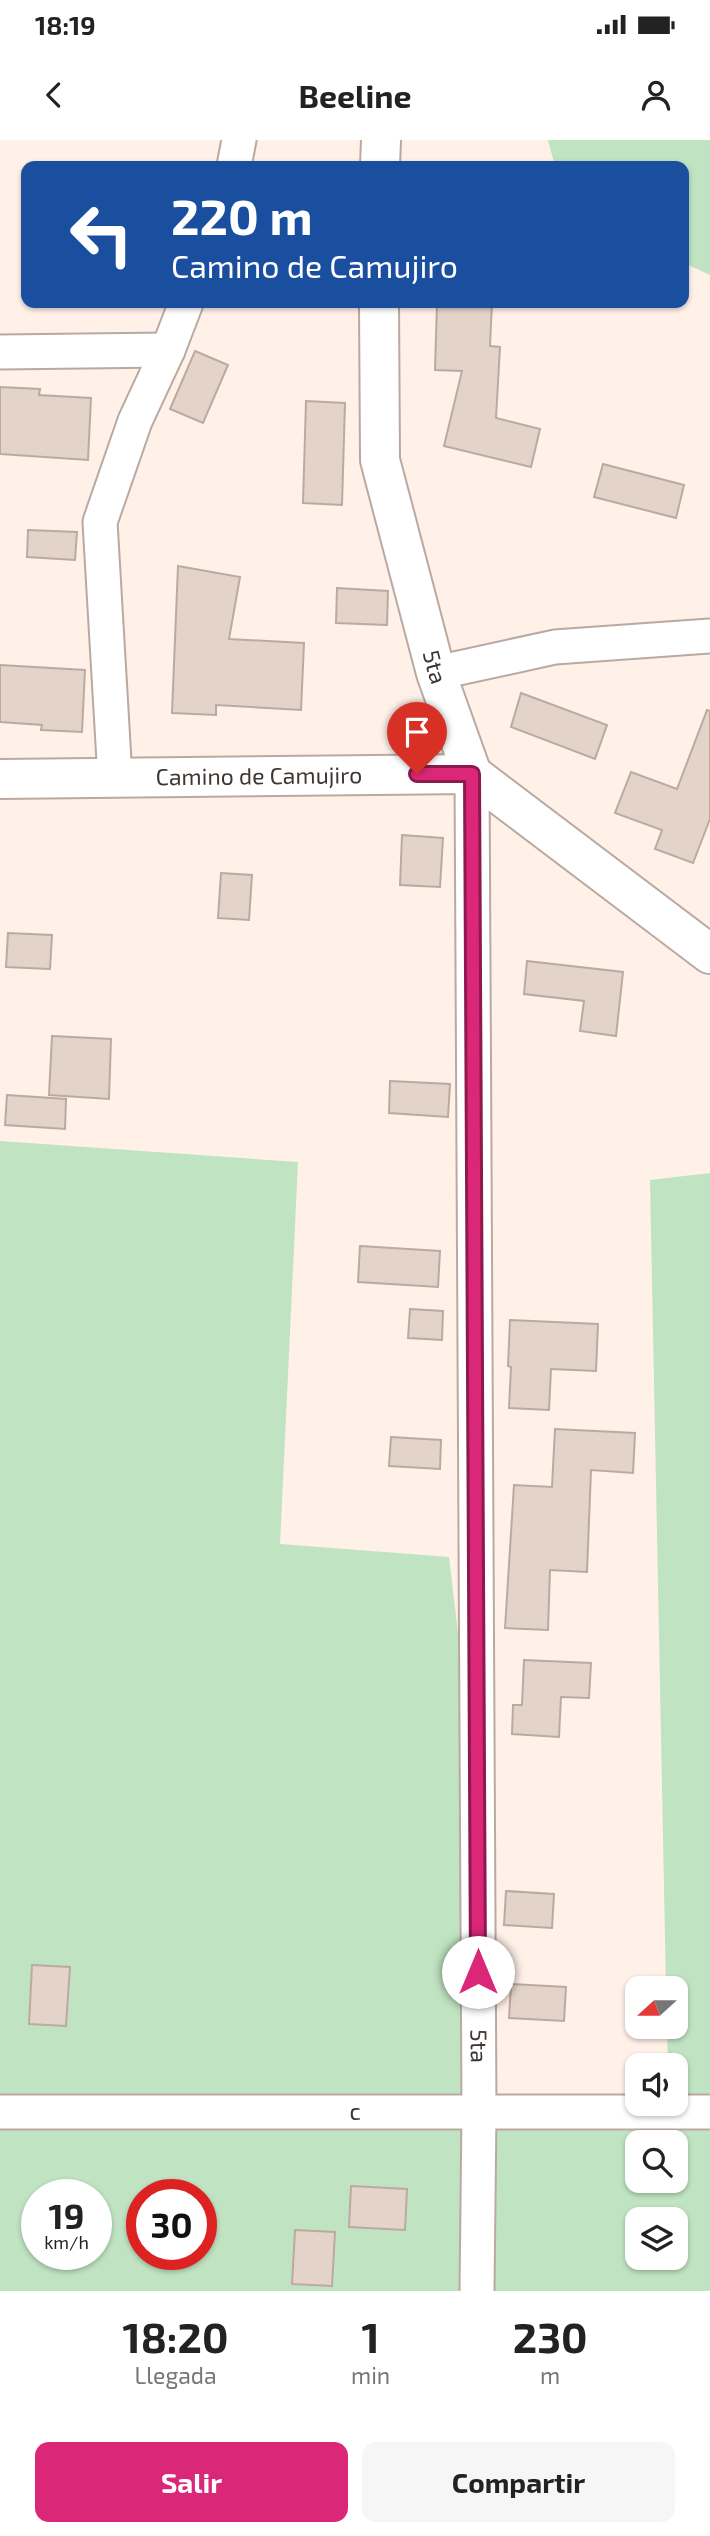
<!DOCTYPE html>
<html lang="es">
<head>
<meta charset="utf-8">
<style>
  :root { --surface:#fff; --page:#f6f6f6; --text:#222; --muted:#767676; --accent:#db2777 }
  body { margin:0; font-family:"Exo 2",sans-serif; background:var(--page); color:var(--text); height:100vh; display:flex; flex-direction:column; font-size:26px; white-space:nowrap }
  * { box-sizing:border-box; margin:0 }
  p { font-size:23px; color:var(--muted) }
  .icon { flex:none; width:38px; height:38px; fill:none; stroke:currentColor; stroke-width:2; stroke-linecap:round; stroke-linejoin:round }
  .map { position:relative; height:2151px; overflow:hidden }
  .drawer { display:flex; flex-direction:column; background:var(--surface); flex:1 }
  .drawer>* { flex:none }
  .top-card { position:absolute; left:21px; top:21px; width:668px; height:147px; border-radius:14px; box-shadow:0 2px 5px #0004; background:#1a4fa0; color:#fff; overflow:hidden }
  .needle { width:46px; rotate:249deg }
  .tools { position:absolute; left:625px; top:1836px; display:grid; gap:14px }
  .tools a { display:grid; place-items:center; width:63px; height:63px; border-radius:14px; background:var(--surface); box-shadow:0 2px 5px #0004; font-size:35px }
  .speed { position:absolute; left:21px; top:2039px; display:flex; gap:14px; font-size:35px; font-weight:700; text-align:center }
  .speed>* { display:grid; place-content:center; width:91px; height:91px; border-radius:50%; background:var(--surface); box-shadow:0 2px 5px #0004; line-height:1 }
  .speed small { font-size:18px; font-weight:400 }
  .speed .limit { border:10px solid #d22; background:#fff; color:#111 }
  .pin { position:absolute; display:grid; place-items:center; width:60px; height:60px; color:#fff; margin:-72px -30px; border-radius:50% 50% 50% 0; rotate:-45deg; box-shadow:0 0 7px #0007 }
  .pin .icon { rotate:45deg }
  .me { position:absolute; width:77px; margin:-38px; rotate:0deg; stroke-linejoin:round; filter:drop-shadow(0 0 5px #0008) }
  .turn { display:flex; align-items:center; gap:24px; height:147px; padding:0 35px; font-size:32px }
  .turn .icon { width:91px; height:91px; stroke-width:2.5 }
  .turn b { display:block; font-size:49px; line-height:60px }
  .eta { display:flex; justify-content:space-evenly; align-items:center; height:119px; text-align:center }
  .eta b { font-size:42px; font-weight:700; line-height:49px }
  .primary-button { display:flex; gap:14px; margin-top:auto; padding:14px 35px }
  .primary-button a { flex:1; height:80px; border-radius:14px; background:var(--accent); color:#fff; font-size:28px; font-weight:700; line-height:80px; text-align:center }
  .primary-button a+a { background:var(--page); color:var(--text) }
  .status { display:flex; justify-content:space-between; align-items:center; height:49px; padding:0 35px; background:var(--surface); direction:ltr }
  .status svg { height:19px; fill:currentColor }
  header { display:flex; justify-content:space-between; align-items:center; height:91px; padding:0 35px; background:var(--surface); font-size:32px; font-weight:700 }
  .map>svg:first-child { display:block }
  .green { fill:#c0e3c2; fill-rule:evenodd }
  .building { fill:#e4d3c9; stroke:#bbaaa1; stroke-width:2 }
  .lines { fill:none; stroke-linecap:round; stroke-linejoin:round }
  .street-casing { stroke:#baa9a0; stroke-width:37 }
  .secondary-casing { stroke:#baa9a0; stroke-width:42 }
  .street { stroke:#fff; stroke-width:33 }
  .secondary { stroke:#fff; stroke-width:38 }
  .route-casing { stroke:#8e194d; stroke-width:18 }
  .route { stroke:#db2777; stroke-width:12 }
  .labels { text-anchor:middle; stroke-width:5; stroke-linejoin:round; paint-order:stroke }
  .street-label { font-size:23px; fill:#3d3632; stroke:#fff0e8 }
</style>
</head>
<body>
<div class="status"><b>18:19</b><svg viewBox="0 0 49 12"><path d="M0 12V9h3v3zM5 12V6h3v6zM10 12V3h3v9zM15 12V0h3v12zM26 1h20v11H26zM47 4h2v5h-2z"/></svg></div>
<header><svg class="icon" aria-label="back" viewBox="0 0 24 24"><path d="M15 5l-7 7 7 7"/></svg>Beeline<svg class="icon" aria-label="person" viewBox="0 0 24 24"><circle cx="12" cy="8" r="4"/><path d="M4 21q1-7 8-7t8 7"/></svg></header>
<div class="map">
<svg width="710" height="2151" viewBox="0 0 710 2151">
  <rect width="100%" height="100%" fill="#fff0e8"/>
  <g class="green">
    <path d="M548 0H710V135L684 123V26H555Z"/>
    <path d="M0 1001 298 1022 280 1404 449 1417 466 1561 461 1967 676 1964V1925H668L667 1887 676 1886V1848H666L650 1040 710 1033V2151H0ZM637 2002H676V2040H637ZM37 2054H96V2114H37ZM142 2054H201V2114H142ZM637 2079H676V2118H637Z"/>
  </g>
  <g class="building">
    <path d="M437 163H492L490 206 500 207 496 278 540 289 531 327 444 306 462 231 435 230Z"/>
    <path d="M195 211 228 225 203 283 170 269Z"/>
    <path d="M0 247 40 249 39 255 91 258 88 320 0 314Z"/>
    <path d="M306 261 345 263 342 365 303 363Z"/>
    <path d="M603 324 684 345 676 378 594 357Z"/>
    <path d="M28 390 77 392 75 420 27 417Z"/>
    <path d="M178 426 240 437 229 499 304 503 301 570 216 565V575L172 573Z"/>
    <path d="M337 448 388 451 387 485 336 483Z"/>
    <path d="M0 525 85 530 82 592 41 590 42 585 0 582Z"/>
    <path d="M521 553 607 585 595 619 511 587Z"/>
    <path d="M707 570 710 571V679L693 723 655 709 662 690 615 673 631 632 677 649Z"/>
    <path d="M402 695 443 698 440 747 400 745Z"/>
    <path d="M221 733 252 735 249 780 218 778Z"/>
    <path d="M8 793 52 795 50 829 6 827Z"/>
    <path d="M527 821 623 832 616 896 580 891 584 861 524 854Z"/>
    <path d="M52 896 111 899 109 959 49 955Z"/>
    <path d="M390 941 450 944 448 977 389 973Z"/>
    <path d="M7 955 66 959 65 989 5 985Z"/>
    <path d="M360 1106 440 1111 438 1147 358 1142Z"/>
    <path d="M410 1169 443 1171 442 1200 408 1198Z"/>
    <path d="M510 1180 598 1184 596 1231 551 1229 549 1270 509 1268 511 1227 508 1226Z"/>
    <path d="M555 1289 635 1293 633 1333 591 1330 587 1432 550 1430 548 1490 505 1488 514 1345 552 1347Z"/>
    <path d="M391 1297 441 1300 440 1329 389 1326Z"/>
    <path d="M524 1520 591 1523 589 1558 561 1557 559 1597 512 1594 513 1565H522Z"/>
    <path d="M506 1751 554 1754 552 1788 504 1785Z"/>
    <path d="M32 1825 70 1827 66 1886 29 1884Z"/>
    <path d="M511 1844 566 1847 564 1881 509 1878Z"/>
    <path d="M351 2046 407 2049 405 2090 349 2087Z"/>
    <path d="M295 2090 335 2092 332 2146 292 2144Z"/>
  </g>
  <g class="lines">
    <defs>
      <g id="street">
        <path d="M234 26 239 0"/>
        <path d="M0 212 168 210"/>
        <path d="M436 533 555 507 710 496"/>
        <path id="s1" d="M472 634 479 1972 477 2151"/>
        <path d="M115 638 100 382 135 281 168 210 186 163"/>
        <path id="s2" d="M0 1972H710"/>
      </g>
      <g id="secondary">
        <path d="M380 26 381 0"/>
        <path id="s3" d="M379 163 380 320 436 533 472 634"/>
        <path id="s4" d="M0 639 472 634 710 814"/>
      </g>
    </defs>
    <use href="#street" class="street-casing"/>
    <use href="#secondary" class="secondary-casing"/>
    <use href="#street" class="street"/>
    <use href="#secondary" class="secondary"/>
  </g>
  <g class="lines">
    <defs>
      <path id="route" d="M417 634H472L478 1832"/>
    </defs>
    <use href="#route" class="route-casing"/>
    <use href="#route" class="route"/>
  </g>
  <g class="labels">
    <g class="street-label">
      <text dy="8" stroke="none"><textPath href="#s3" startOffset="371">5ta</textPath></text>
      <text dy="8" stroke="none"><textPath href="#s4" startOffset="259">Camino de Camujiro</textPath></text>
      <text dy="8" stroke="none"><textPath href="#s1" startOffset="1272">5ta</textPath></text>
      <text dy="8" stroke="none"><textPath href="#s2" startOffset="355">c</textPath></text>
    </g>
  </g>
</svg>
<div class="tools">
<a><svg class="needle" viewBox="-14 -14 28 28"><path d="M0-13l5 13h-10z" fill="#e53935"/><path d="M0 13l5-13h-10z" fill="#767676"/></svg></a>
<a><svg class="icon" aria-label="sound" viewBox="0 0 24 24"><path d="M4 9h4l5-4v14l-5-4H4zM17 9q2 3 0 6"/></svg></a>
<a><svg class="icon" aria-label="search" viewBox="0 0 24 24"><circle cx="10" cy="10" r="6"/><path d="M15 15l6 6"/></svg></a>
<a><svg class="icon" aria-label="layers" viewBox="0 0 24 24"><path d="M12 4l9 5-9 5-9-5zM3 14l9 5 9-5"/></svg></a>
</div>
<div class="speed"><div>19<small>km/h</small></div><div class="limit">30</div></div>
<div class="pin" style="left:417px;top:634px;background:#d93025"><svg class="icon" aria-label="arrive" viewBox="0 0 24 24"><path d="M6 21V4h12l-3 4 3 4H6"/></svg></div>
<svg class="me" style="left:478px;top:1832px" viewBox="-20 -20 40 40"><circle r="19" fill="#fff"/><path d="M0-13L10 11 0 6-10 11z" fill="#db2777"/></svg>
<div class="top-card">
<div class="turn"><svg class="icon" aria-label="left" viewBox="0 0 24 24"><path d="M17 20v-9H6M10 6l-5 5 5 5"/></svg><div><b>220 m</b>Camino de Camujiro</div></div>
</div>
</div>
<section class="drawer">
<div class="eta">
<div><b>18:20</b><p>Llegada</p></div>
<div><b>1</b><p>min</p></div>
<div><b>230</b><p>m</p></div>
</div>
<div class="primary-button"><a>Salir</a><a>Compartir</a></div>
</section>
</body>
</html>
